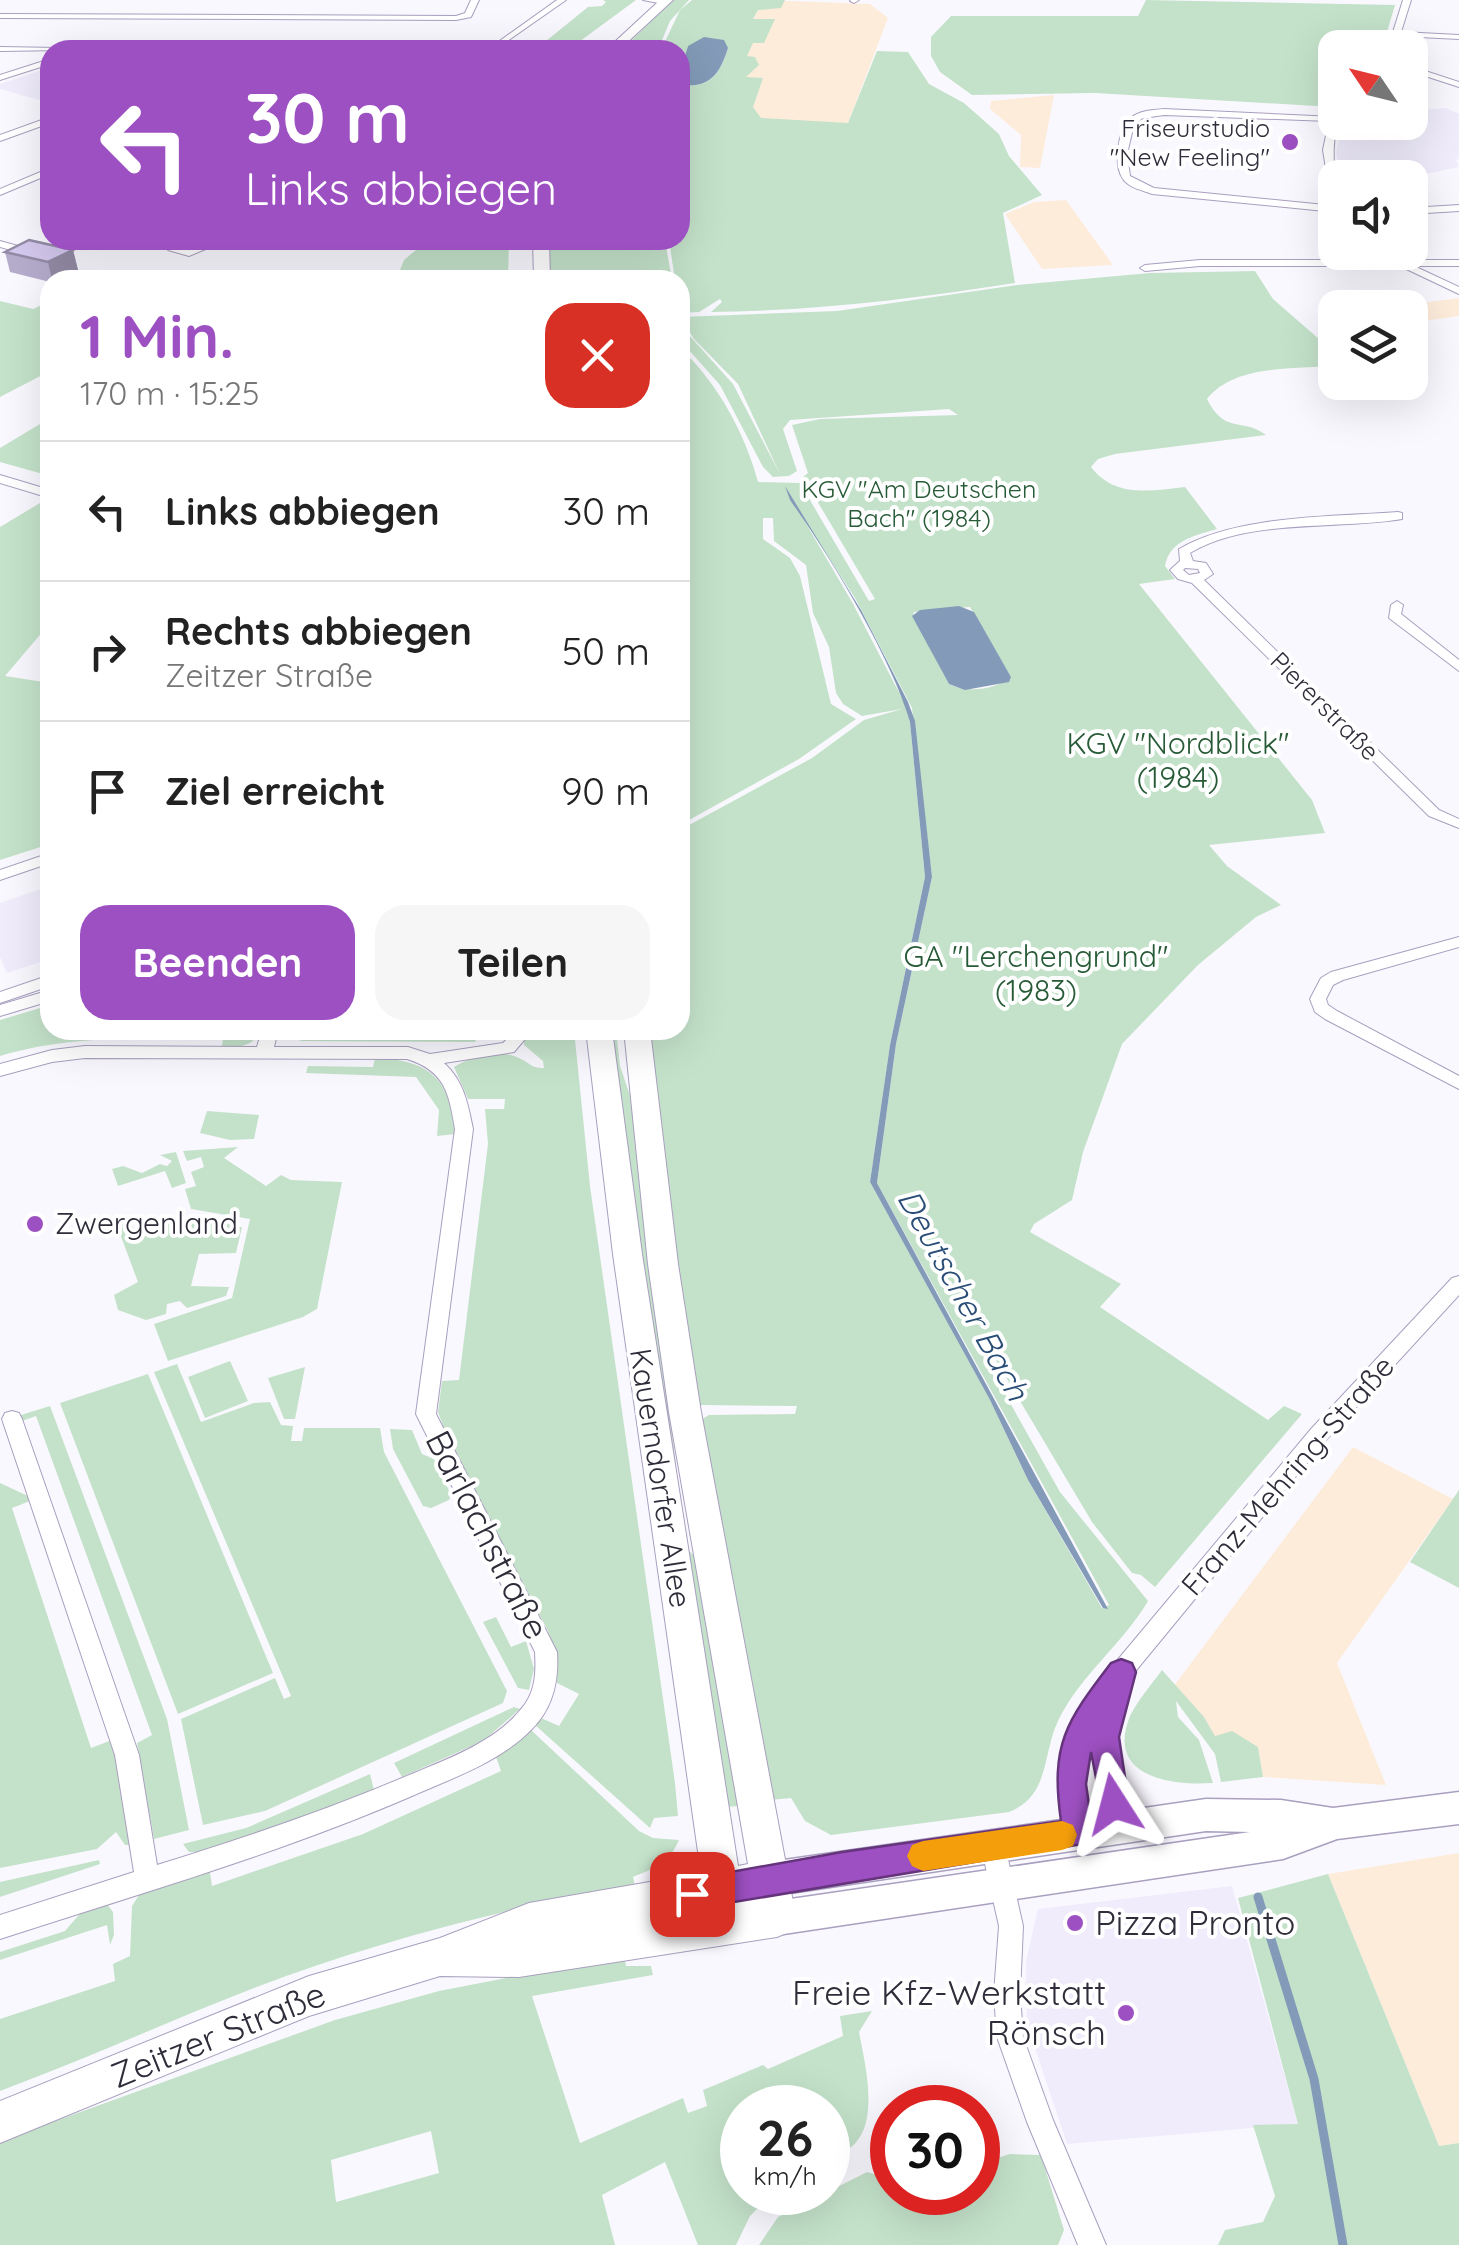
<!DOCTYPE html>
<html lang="de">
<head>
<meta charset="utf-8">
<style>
  :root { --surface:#fff; --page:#f6f6f6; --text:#222; --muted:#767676; --line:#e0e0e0; --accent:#9d50c1 }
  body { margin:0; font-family:Quicksand,sans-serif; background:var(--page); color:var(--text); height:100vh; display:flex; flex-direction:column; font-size:38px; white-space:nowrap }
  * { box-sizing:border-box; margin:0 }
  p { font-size:32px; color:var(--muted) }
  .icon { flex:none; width:55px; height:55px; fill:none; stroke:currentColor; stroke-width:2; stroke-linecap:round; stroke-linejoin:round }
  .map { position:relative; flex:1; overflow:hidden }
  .details { position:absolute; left:40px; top:270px; width:650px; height:770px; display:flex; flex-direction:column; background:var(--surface); border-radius:30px; box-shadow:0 10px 40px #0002 }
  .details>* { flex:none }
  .top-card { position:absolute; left:40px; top:40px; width:650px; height:210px; border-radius:30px; box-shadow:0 10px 40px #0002; background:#9d50c1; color:#fff; overflow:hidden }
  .needle { width:65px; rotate:305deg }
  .buttons { position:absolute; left:1318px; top:30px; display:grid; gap:20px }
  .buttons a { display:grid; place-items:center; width:110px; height:110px; border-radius:20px; background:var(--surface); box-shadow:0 10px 40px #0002; font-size:50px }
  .speed { position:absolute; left:720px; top:2085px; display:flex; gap:20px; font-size:50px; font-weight:700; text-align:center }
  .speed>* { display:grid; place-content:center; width:130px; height:130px; border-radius:50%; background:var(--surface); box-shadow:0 10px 40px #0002; line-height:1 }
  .speed small { font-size:25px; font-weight:400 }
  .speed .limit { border:15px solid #d22; background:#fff; color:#111 }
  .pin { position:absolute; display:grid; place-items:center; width:85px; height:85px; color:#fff; margin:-42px; border-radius:20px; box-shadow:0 5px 15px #0006 }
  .me { position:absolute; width:110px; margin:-55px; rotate:351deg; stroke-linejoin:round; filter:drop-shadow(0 0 8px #0008) }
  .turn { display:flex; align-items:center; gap:35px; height:210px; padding:0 40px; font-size:45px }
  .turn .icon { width:130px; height:130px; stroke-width:2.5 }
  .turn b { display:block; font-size:70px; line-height:85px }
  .round { display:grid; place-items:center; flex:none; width:105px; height:105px; border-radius:30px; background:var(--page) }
  .summary { display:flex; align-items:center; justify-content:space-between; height:170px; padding:0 40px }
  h1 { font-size:60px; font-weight:700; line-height:75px; color:var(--accent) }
  .action { display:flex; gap:20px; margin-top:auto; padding:20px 40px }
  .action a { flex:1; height:115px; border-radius:30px; background:var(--accent); color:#fff; font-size:40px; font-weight:700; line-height:115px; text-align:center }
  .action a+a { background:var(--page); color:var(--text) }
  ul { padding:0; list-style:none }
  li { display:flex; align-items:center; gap:30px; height:140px; padding:0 40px; border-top:2px solid var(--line) }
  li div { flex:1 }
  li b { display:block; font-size:38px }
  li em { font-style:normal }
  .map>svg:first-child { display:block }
  .built { fill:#f0ecfc }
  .industrial { fill:#fdecda }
  .green { fill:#c4e2ca; fill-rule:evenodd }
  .water { fill:#839bb8 }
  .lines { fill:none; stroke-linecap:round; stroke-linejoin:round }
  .stream { stroke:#839bb8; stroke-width:9 }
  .minor-casing { stroke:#a99fbf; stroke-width:2 }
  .secondary-casing { stroke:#a99fbf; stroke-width:3 }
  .primary-casing { stroke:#a99fbf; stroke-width:2 }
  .minor { fill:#fff; fill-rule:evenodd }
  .secondary { fill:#fff; fill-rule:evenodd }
  .primary { fill:#fff; fill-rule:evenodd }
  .wall { fill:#b5accc }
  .shaded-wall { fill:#948ca6 }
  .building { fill:#d3c8ed; stroke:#948ca6; stroke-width:2.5 }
  .route { fill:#9d50c1; stroke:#66347d; stroke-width:2.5 }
  .slow { fill:#f59e0b }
  .poi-dot { fill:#9d50c1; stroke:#fff; stroke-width:4 }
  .labels { text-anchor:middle; stroke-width:8; stroke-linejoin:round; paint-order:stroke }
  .far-poi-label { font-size:25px; fill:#302c39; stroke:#fff; text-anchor:end }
  .far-park-label { font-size:25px; fill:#275a36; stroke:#fff }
  .far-street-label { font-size:25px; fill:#302c39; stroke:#fff }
  .park-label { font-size:30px; fill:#275a36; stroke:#fff }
  .poi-label { font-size:30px; fill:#302c39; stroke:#fff; text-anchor:start }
  .street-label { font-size:30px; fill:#302c39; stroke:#fff }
  .water-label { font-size:32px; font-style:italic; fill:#294d76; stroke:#fff }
  .near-street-label { font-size:35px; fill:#302c39; stroke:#fff }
  .near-poi-label { font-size:35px; fill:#302c39; stroke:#fff; text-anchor:start }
</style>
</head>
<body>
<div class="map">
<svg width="1459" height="2245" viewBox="0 0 1459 2245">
  <rect width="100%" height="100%" fill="#faf8ff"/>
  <g class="built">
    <path d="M50 67V103L0 89V84Z"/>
    <path d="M1446 108 1459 114V159L1456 160 1459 167 1406 178 1340 170 1336 153 1342 123 1410 122V111Z"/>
    <path d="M50 886V959L7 973 0 957V903Z"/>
    <path d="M1232 1886 1298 2124 1067 2144 1027 2024 1026 1961 1038 1909Z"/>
  </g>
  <g class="industrial">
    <path d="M764 0 870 4 888 18 848 123 757 125 738 67 742 38Z"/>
    <path d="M1054 95 1040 168 1020 167 1021 135 990 109 991 101Z"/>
    <path d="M1066 200 1113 265 1042 269 1005 214 1034 202Z"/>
    <path d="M1459 298V316L1410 323V308L1390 307Z"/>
    <path d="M1353 1447 1453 1499 1337 1663 1386 1785 1263 1777 1258 1747 1215 1737 1204 1717 1173 1687Z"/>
    <path d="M1459 1853V2143L1439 2146 1328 1874Z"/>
  </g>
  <g class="green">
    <path d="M603 0H636L568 50H535L588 7 602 6 606 2Z"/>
    <path d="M672 0H689L670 21 658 50H622Z"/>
    <path d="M692 0H785L781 8 758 10 753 19H775L764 43H753L747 56 755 57 759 65 746 77 763 78 753 107 761 118 848 123 877 51 908 52 929 84 964 103 999 134 1009 156 1042 195 1003 213 1015 283C913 299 814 311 711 312L722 302 720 299 699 312 681 313 680 280H675L669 240H680V84C710 90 720 74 728 48L688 46 680 71V50H661L680 10Z"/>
    <path d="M1146 0 1395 5 1384 42 1362 41 1359 47 1335 48 1333 107 1095 93 972 95 940 72 931 56V37L951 16H1138Z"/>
    <path d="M428 240H509L508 280H396L404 260Z"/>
    <path d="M548 240H665L672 280H548Z"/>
    <path d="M1255 271 1273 299 1335 353 1326 355 1335 363 1332 366C1292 369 1234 365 1207 399 1225 435 1242 417 1266 435L1115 454 1098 459 1091 467C1115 498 1149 491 1185 487L1217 529C1194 536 1170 540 1165 566L1175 579 1139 584 1312 800 1325 833 1209 845 1227 866 1281 905 1256 917 1198 965 1122 1044 1083 1152 1072 1200 1034 1224 1030 1232 1121 1284 1100 1307 1268 1420 1284 1406 1302 1414 1155 1587 1141 1575 1132 1573 1092 1522 985 1342H976L1060 1492 1148 1601C1123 1644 1080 1675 1058 1721 1042 1755 1050 1796 1009 1812L831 1835 805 1821 791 1798 770 1800 700 1420 709 1415 795 1414 797 1406 698 1405 674 1264 648 1030H680V830L812 758 864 720 902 709 862 716 843 704 836 693 829 647 813 613 806 565 774 541 773 518H763V539L790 558 800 576 831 704 856 719 799 759 680 825V348C717 382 745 433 758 482L800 483 869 601 875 599 803 477 808 473 792 425 820 419 958 415 949 409 790 420 783 429 797 471 789 476 773 477 763 467 720 385 680 340V325L733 384 780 474 738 384 694 339 680 317 837 311 1017 285 1150 273ZM801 515 855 598 912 708 932 877 896 1044 877 1183 1109 1605 1102 1608 1028 1480 990 1400 870 1182 890 1045 925 877 910 722 904 702 852 602ZM970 607 1011 677C995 690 967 693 949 684L913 616 914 612Z"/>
    <path d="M0 301 33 309 50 301V371L0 397Z"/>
    <path d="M50 418V476L0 462V448Z"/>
    <path d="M50 497V623L5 676 50 683V844L0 860V527Z"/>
    <path d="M50 1005V1030H261C252 1048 239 1047 222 1046L223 1039C147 1039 74 1034 0 1056V1020Z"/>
    <path d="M287 1030H480L475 1042 302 1041 291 1038Z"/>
    <path d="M523 1030H574L590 1186 675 1783 678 1816 654 1818 650 1828 535 1725 541 1718 559 1726 579 1694 557 1683 556 1654 548 1631 450 1445 438 1412 442 1381 459 1380 488 1144 485 1109H504L505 1099H468L454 1067C472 1056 500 1048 521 1059 531 1064 531 1068 544 1068L543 1061 524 1045Z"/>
    <path d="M609 1030H616L620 1066 633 1104 676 1466 668 1445Z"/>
    <path d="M375 1058C430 1060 451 1079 456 1134L437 1136 439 1110 416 1077 306 1073 308 1066 373 1067Z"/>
    <path d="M207 1111 259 1115 254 1139 230 1140 200 1133Z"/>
    <path d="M238 1147 224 1158 266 1186 281 1175 291 1180 342 1182 317 1309 303 1317 168 1361 154 1324 232 1298 250 1219 191 1209 185 1189 196 1186 191 1172 204 1167 201 1157 187 1161 183 1151Z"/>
    <path d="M176 1152 186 1183 172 1188 165 1171 118 1186 112 1169 123 1166 142 1173 160 1164 167 1166 172 1161 160 1155Z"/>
    <path d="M194 1216 237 1222 236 1227H242L236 1253 199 1254 191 1286 229 1287 226 1296 187 1308 180 1301 167 1304 166 1314 146 1320 118 1310 114 1295 138 1282 116 1223 129 1219 136 1234Z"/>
    <path d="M230 1361 248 1401 205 1418 188 1377Z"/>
    <path d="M177 1364 201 1422 254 1403 270 1402 281 1425 293 1426 291 1441H302L304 1428H380L384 1452 507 1691 503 1703 265 1811 203 1825 181 1719 275 1678 284 1699 291 1696 154 1372Z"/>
    <path d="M305 1367 295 1419H284L268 1378Z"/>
    <path d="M148 1374 273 1673 178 1714 60 1403Z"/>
    <path d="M50 1406 167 1719 189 1830 154 1839 137 1743 152 1735 36 1416 22 1421 21 1415Z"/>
    <path d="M390 1429 412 1430 422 1454 434 1459 451 1495 449 1500 431 1508 423 1506 393 1449Z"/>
    <path d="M0 1483 28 1496 30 1501 12 1508 91 1748 112 1740 123 1781 131 1845H125L116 1832 97 1849 0 1868Z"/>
    <path d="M1459 1490V1588L1410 1562Z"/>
    <path d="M687 1549 697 1558 738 1806 726 1807Z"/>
    <path d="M496 1617 511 1647 526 1641 534 1669 529 1690 518 1688 483 1622Z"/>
    <path d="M1162 1670 1204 1717 1215 1736 1232 1731 1258 1747 1263 1777 1221 1782 1215 1754 1176 1701 1178 1717 1199 1740 1213 1783C1171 1786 1105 1777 1130 1716 1138 1700 1151 1685 1162 1670Z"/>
    <path d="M514 1707 520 1709 483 1741 402 1777 394 1763Z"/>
    <path d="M531 1730 639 1831 653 1838 679 1840C669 1863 655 1868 633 1877L635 1886C504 1908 378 1941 254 1988 169 2021 86 2059 0 2091V2019L115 1981 113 1964 130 1956 132 1906 141 1892 210 1872 212 1886 363 1834 501 1771 496 1757Z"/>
    <path d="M370 1774 374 1790 280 1826 198 1852H189L183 1844 246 1828Z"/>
    <path d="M99 1860 100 1864 0 1897V1882Z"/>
    <path d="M1328 1874 1439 2146 1459 2143V2245H1218L1225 2230 1263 2222 1275 2196 1253 2125 1298 2124 1238 1898Z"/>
    <path d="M106 1903 113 1912 114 1935 110 1945 107 1925 0 1960V1952L65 1931 84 1909Z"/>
    <path d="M624 1955 626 1966H651L653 1975 532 1996 580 2143 683 2098 688 2113 707 2106 703 2090 763 2065 768 2069 843 2036 840 2016 872 2011 859 2032C865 2064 881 2125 850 2148 844 2152 834 2154 828 2157V2108H742V2192L773 2193 750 2216 736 2245H698L665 2162 602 2195 615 2245H0V2141L335 2020 439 1991ZM431 2131 439 2173 336 2202 331 2160Z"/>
    <path d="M1010 2154 1041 2155 1064 2230 1058 2245H759L778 2217 867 2172 892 2179V2192H978V2164Z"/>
  </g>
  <g class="water">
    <path d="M704 37 724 40 728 48C720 73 711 88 682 85L680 71 688 46Z"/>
    <path d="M785 486 861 610 908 702 915 721 932 877 896 1044 877 1183 1108 1609 1103 1608 1028 1480 990 1400 870 1182 890 1045 925 877 910 722C891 657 830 556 790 500Z"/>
    <path d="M959 606 974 612 1011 677 1009 682 965 690 949 684 912 616 920 610Z"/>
  </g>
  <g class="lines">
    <path class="stream" d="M1258 1897 1314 2079 1343 2245"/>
    <defs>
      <g id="minor">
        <path d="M471 0H479L471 17 456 20 0 18V14L456 16 465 13Z"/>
        <path d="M557 0H566L496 49 258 50 262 48 494 45Z"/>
        <path d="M643 0H665L668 2 664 4Z"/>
        <path d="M859 0 854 3 850 1 851 0Z"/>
        <path d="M1403 0H1411L1401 32 1459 35V39L1399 36 1396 48H1388Z"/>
        <path d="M0 47 60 48 64 50 0 51Z"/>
        <path d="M89 48H237L241 50H85Z"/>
        <path d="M50 59V64L0 80V75Z"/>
        <path d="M1410 66 1459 82V87L1410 71Z"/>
        <path d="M1164 109 1335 117V122H1337C1331 150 1335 170 1335 196L1330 193 1323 150 1329 121 1164 115 1143 118 1134 124 1127 154 1130 176 1154 188 1335 206V212L1152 194C1142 190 1129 188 1123 179 1113 165 1118 127 1132 117 1141 110 1154 110 1164 109Z"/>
        <path d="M50 117V123L0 141V135Z"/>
        <path d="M50 168V174L0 195V189Z"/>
        <path d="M1459 205V211L1410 214V208Z"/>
        <path d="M177 240H188L179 247C195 252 210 240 227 240L189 256 168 250V246Z"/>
        <path d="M0 241 36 251 38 253 33 256 0 247Z"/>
        <path d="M1200 260H1459V266H1414L1459 287V294L1400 266H1200L1145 271 1140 268 1145 265Z"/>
        <path d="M0 475 50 490V498L0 483Z"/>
        <path d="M1398 512 1402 513V519C1336 530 1248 518 1190 553L1193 561 1206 563 1213 574 1204 580 1439 810 1459 819V828L1429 816 1192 583 1178 579 1170 570 1180 561 1179 549C1237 515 1331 517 1398 512ZM1185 568 1198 569 1200 573 1189 575 1183 570Z"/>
        <path d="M1397 601 1403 605 1401 614 1459 660V671L1389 618 1391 605Z"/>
        <path d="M50 853V863L0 880V870Z"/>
        <path d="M1459 937V947L1343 980 1333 985 1326 999 1328 1005 1337 1011 1459 1076V1089L1325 1019 1315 1012 1310 999 1321 978 1331 972Z"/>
        <path d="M50 975V986L0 1003V992Z"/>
        <path d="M50 990V1001L0 1016V1005Z"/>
        <path d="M262 1030H278L274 1047H408L430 1054 503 1043 508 1038V1030H524L525 1039 514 1052 444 1063C464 1081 468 1104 473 1129L436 1414 557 1652C559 1681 553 1708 532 1729 500 1762 453 1778 412 1796 278 1854 138 1894 0 1939V1915L134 1872 115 1755 2 1419 5 1413 12 1411 19 1413 22 1419 139 1755 157 1865C240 1839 322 1812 402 1778 444 1760 497 1743 525 1704 536 1689 536 1670 535 1652L416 1414 455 1129C449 1093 445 1071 407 1059L85 1058 52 1062 0 1076V1064L52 1050 85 1046 257 1047Z"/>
        <path d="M1459 1276V1295L1325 1441 1129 1679 1116 1737 1130 1828 1126 1836 1118 1839 1110 1836 1106 1828 1092 1737 1096 1723C1086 1746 1083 1769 1084 1794 1085 1809 1093 1827 1086 1841L1078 1844 1070 1841C1049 1793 1064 1736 1089 1694L1311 1429 1452 1278Z"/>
        <path d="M993 1835 1001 1838 1005 1846 1023 1926 1020 1994 1023 2037 1053 2120 1106 2245H1078L1027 2122 997 2037 994 1994 999 1926 981 1846 985 1838Z"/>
      </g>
      <path id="secondary" d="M1459 1792V1824L1337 1839 1283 1859 777 1935 765 1930 759 1918 765 1906 777 1901 1250 1832 1206 1831 770 1896 758 1891 753 1879 758 1867 770 1862 1206 1799 1281 1800 1333 1808Z"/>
      <g id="primary">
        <path d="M660 0H673L619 50H606Z"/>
        <path d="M533 240H549L550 280H534Z"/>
        <path d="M586 1030H612L642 1254 738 1866 748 1864 669 1412 648 1264 624 1030H650L678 1264 701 1412 796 1918 791 1931 777 1937 519 1977 440 1976 309 2016 0 2143V2101L309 1976 440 1938 529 1903 701 1873 613 1254Z"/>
      </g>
    </defs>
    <use href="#minor" class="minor-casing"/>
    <use href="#secondary" class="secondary-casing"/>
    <use href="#primary" class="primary-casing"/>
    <use href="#minor" class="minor"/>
    <use href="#secondary" class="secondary"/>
    <use href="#primary" class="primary"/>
  </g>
  <path class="wall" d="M73 250 78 270 59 280H50V282L10 272 5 252Z"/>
  <path class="shaded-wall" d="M73 250 78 270 59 280H52L48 262Z"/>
  <path class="building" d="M29 240 73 250 48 262 5 252Z"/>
  <path class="route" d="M1121 1659 1132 1663 1136 1672 1119 1737 1129 1804 1124 1814 1114 1818 1103 1814 1091 1752 1086 1784 1093 1833 1089 1843 692 1909 681 1905 676 1894 681 1883 692 1879 842 1852 1061 1821C1050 1744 1066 1722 1111 1663Z"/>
  <path class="slow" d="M1062 1821 1073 1825 1077 1835 1073 1846 1062 1850 923 1871 912 1866 907 1856 912 1845 923 1841Z"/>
  <g class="poi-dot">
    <circle cx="1290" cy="142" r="10"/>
    <circle cx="35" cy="1224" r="10"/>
    <circle cx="1075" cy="1923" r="10"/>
    <circle cx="1126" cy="2013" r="10"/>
  </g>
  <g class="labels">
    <g class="far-poi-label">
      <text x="1270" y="137">Friseurstudio<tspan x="1270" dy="29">"New Feeling"</tspan></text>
    </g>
    <g class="far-park-label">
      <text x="919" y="498">KGV "Am Deutschen<tspan x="919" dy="29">Bach" (1984)</tspan></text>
    </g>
    <g class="far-street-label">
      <text transform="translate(1325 706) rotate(45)" y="9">Piererstraße</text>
    </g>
    <g class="park-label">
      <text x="1178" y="754">KGV "Nordblick"<tspan x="1178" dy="34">(1984)</tspan></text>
      <text x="1036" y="967">GA "Lerchengrund"<tspan x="1036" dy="34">(1983)</tspan></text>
    </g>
    <g class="poi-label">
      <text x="55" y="1234">Zwergenland</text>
    </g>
    <g class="street-label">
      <text transform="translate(1288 1476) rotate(-49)" y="10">Franz-Mehring-Straße</text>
      <text transform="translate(660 1478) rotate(81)" y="10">Kauerndorfer Allee</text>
    </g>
    <g class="water-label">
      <text transform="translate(963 1295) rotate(61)" y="11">Deutscher Bach</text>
    </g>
    <g class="near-street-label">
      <text transform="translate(487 1535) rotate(63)" y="12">Barlachstraße</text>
      <text transform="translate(218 2035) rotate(-22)" y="12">Zeitzer Straße</text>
    </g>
    <g class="near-poi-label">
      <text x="1095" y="1935">Pizza Pronto</text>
      <text x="1106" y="2005" text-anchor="end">Freie Kfz-Werkstatt<tspan x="1106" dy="40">Rönsch</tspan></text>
    </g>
  </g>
</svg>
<div class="buttons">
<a><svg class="needle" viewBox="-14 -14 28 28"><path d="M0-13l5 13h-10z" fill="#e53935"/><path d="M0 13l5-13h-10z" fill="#767676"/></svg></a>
<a><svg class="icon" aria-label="sound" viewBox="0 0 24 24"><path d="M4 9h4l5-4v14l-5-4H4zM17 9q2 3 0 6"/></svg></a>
<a><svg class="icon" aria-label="layers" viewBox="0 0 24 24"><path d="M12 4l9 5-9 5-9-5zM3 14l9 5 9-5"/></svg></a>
</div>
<div class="speed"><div>26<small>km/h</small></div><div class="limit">30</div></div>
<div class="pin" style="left:692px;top:1894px;background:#d93025"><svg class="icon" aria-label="arrive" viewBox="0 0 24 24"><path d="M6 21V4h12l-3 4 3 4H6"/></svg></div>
<svg class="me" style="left:1114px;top:1804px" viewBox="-20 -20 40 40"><path d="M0-17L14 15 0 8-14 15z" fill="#9d50c1" stroke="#fff" stroke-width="4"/></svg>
<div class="top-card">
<div class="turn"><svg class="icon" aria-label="left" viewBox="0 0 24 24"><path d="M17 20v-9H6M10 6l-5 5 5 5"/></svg><div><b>30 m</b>Links abbiegen</div></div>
</div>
<section class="details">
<div class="summary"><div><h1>1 Min.</h1><p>170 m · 15:25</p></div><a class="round" style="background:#d93025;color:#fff"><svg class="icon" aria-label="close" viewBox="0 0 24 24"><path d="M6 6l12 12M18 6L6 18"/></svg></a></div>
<ul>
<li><svg class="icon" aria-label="left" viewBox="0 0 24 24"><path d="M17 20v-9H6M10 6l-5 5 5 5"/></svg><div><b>Links abbiegen</b></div><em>30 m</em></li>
<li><svg class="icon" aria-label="right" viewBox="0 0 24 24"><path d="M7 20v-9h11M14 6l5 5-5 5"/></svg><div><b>Rechts abbiegen</b><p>Zeitzer Straße</p></div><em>50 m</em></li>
<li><svg class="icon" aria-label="arrive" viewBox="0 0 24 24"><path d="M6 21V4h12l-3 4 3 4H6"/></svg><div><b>Ziel erreicht</b></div><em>90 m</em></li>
</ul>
<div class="action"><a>Beenden</a><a>Teilen</a></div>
</section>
</div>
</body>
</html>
